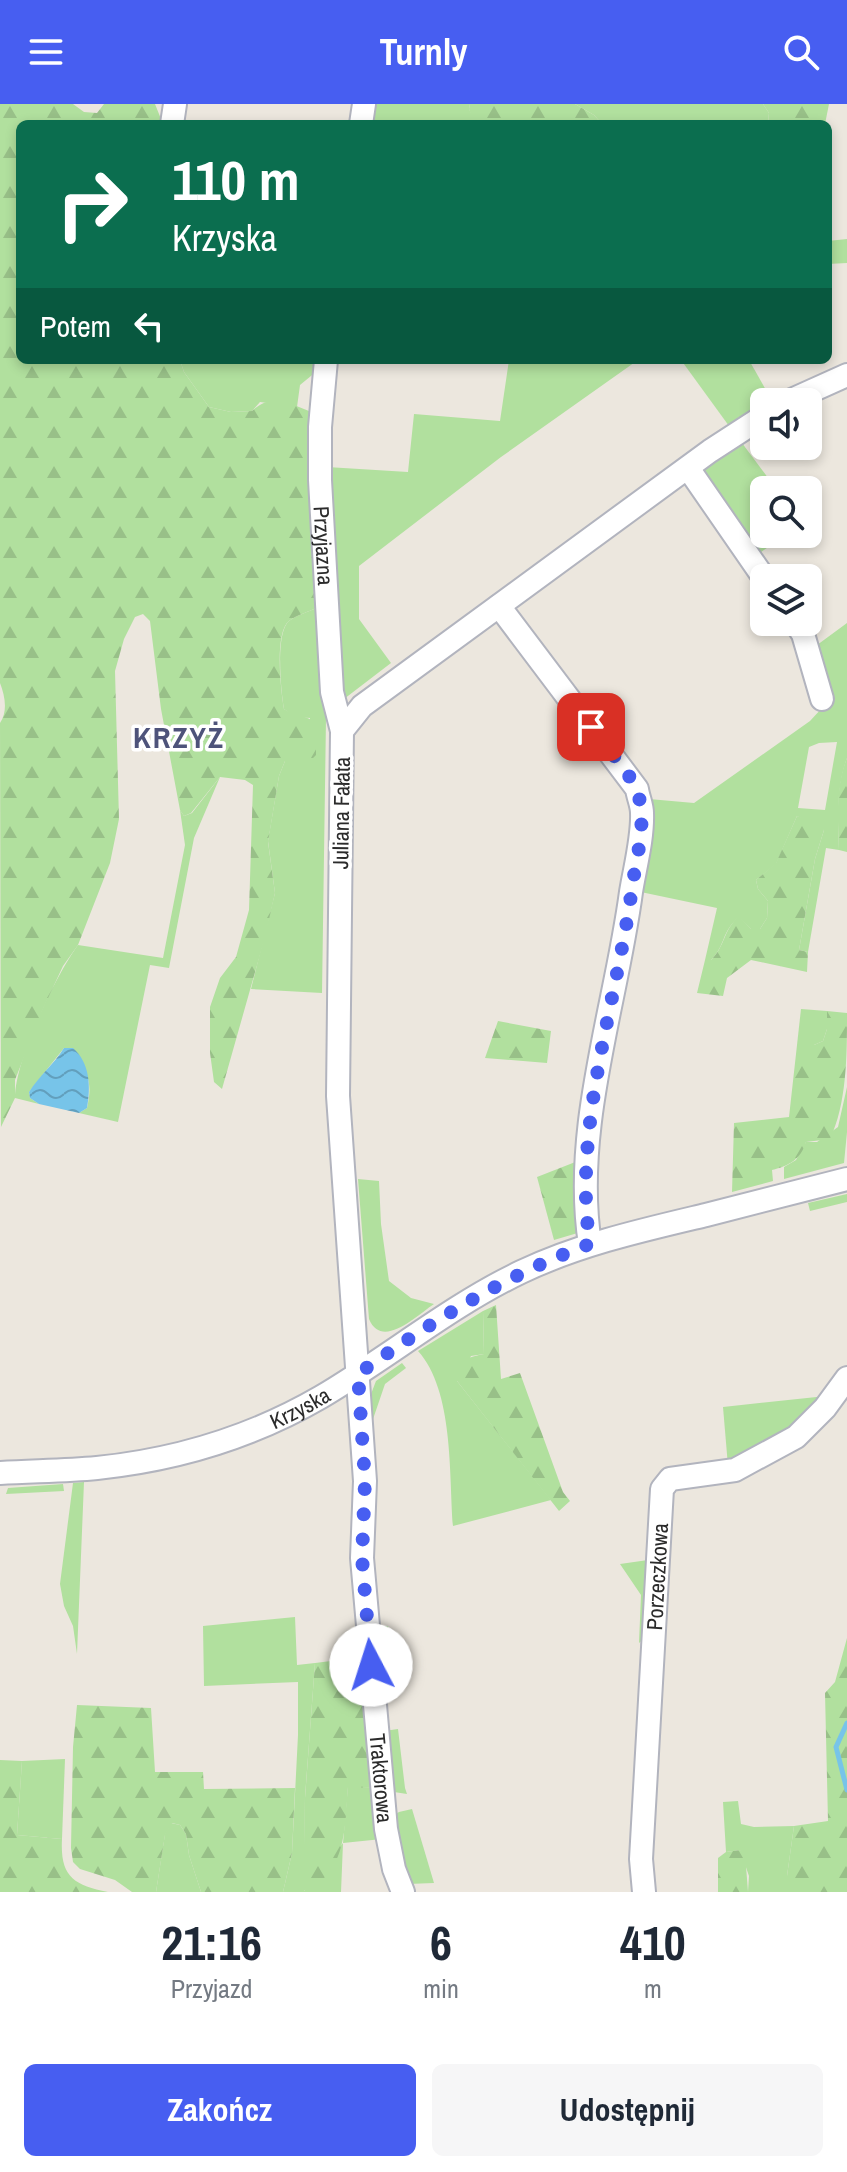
<!DOCTYPE html>
<html lang="pl">
<head>
<meta charset="utf-8">
<style>
  :root { --surface:#fff; --page:#f6f6f7; --text:#1f2937; --muted:#747a83; --accent:#475ef1 }
  body { margin:0; font-family:"Archivo Narrow",sans-serif; background:var(--page); color:var(--text); height:100vh; display:flex; flex-direction:column; font-size:30px; white-space:nowrap }
  * { box-sizing:border-box; margin:0 }
  p { font-size:26px; color:var(--muted) }
  .icon { flex:none; width:44px; height:44px; fill:none; stroke:currentColor; stroke-width:2; stroke-linecap:round; stroke-linejoin:round }
  .map { position:relative; height:1788px; overflow:hidden }
  .details { display:flex; flex-direction:column; background:var(--surface); flex:1 }
  .details>* { flex:none }
  .guide { position:absolute; left:16px; top:16px; width:816px; height:244px; border-radius:12px; box-shadow:0 4px 12px #0003; background:#0b6e4f; color:#fff; overflow:hidden }
  .buttons { position:absolute; left:750px; top:284px; display:grid; gap:16px }
  .buttons a { display:grid; place-items:center; width:72px; height:72px; border-radius:12px; background:var(--surface); box-shadow:0 4px 12px #0003; font-size:40px }
  .pin { position:absolute; display:grid; place-items:center; width:68px; height:68px; color:#fff; margin:-34px; border-radius:16px; box-shadow:0 4px 12px #0006 }
  .me { position:absolute; width:88px; margin:-44px; rotate:355deg; stroke-linejoin:round; filter:drop-shadow(0 0 6px #0008) }
  .turn { display:flex; align-items:center; gap:28px; height:168px; padding:0 24px; font-size:36px }
  .turn .icon { width:104px; height:104px; stroke-width:2.5 }
  .turn b { display:block; font-size:56px; line-height:68px }
  .then { display:flex; align-items:center; height:76px; padding:0 24px; background:#0003; gap:16px; font-size:30px }
  .eta { display:flex; justify-content:space-evenly; align-items:center; height:136px; text-align:center }
  .eta b { font-size:48px; font-weight:700; line-height:56px }
  .primary-button { display:flex; gap:16px; margin-top:auto; padding:16px 24px }
  .primary-button a { flex:1; height:92px; border-radius:12px; background:var(--accent); color:#fff; font-size:32px; font-weight:700; line-height:92px; text-align:center }
  .primary-button a+a { background:var(--page); color:var(--text) }
  header { display:flex; justify-content:space-between; align-items:center; height:104px; padding:0 24px; background:var(--accent); color:#fff; font-size:36px; font-weight:700 }
  .map>svg:first-child { display:block }
  .grass { fill:#b1e09e; fill-rule:evenodd }
  .forest { fill:url(#forest-firs) }
  .water { fill:url(#water-waves) }
  .lines { fill:none; stroke-linecap:round; stroke-linejoin:round }
  .stream { stroke:#77c4e9; stroke-width:5 }
  .minor-casing { stroke:#b2b4be; stroke-width:26 }
  .minor { stroke:#fff; stroke-width:22 }
  .route { stroke:#475ef1; stroke-width:14; stroke-dasharray:0 25.2 }
  .labels { text-anchor:middle; stroke-width:7; stroke-linejoin:round; paint-order:stroke }
  .street-label { font-size:22px; fill:#2b2b2b; stroke:#fff }
  .district-label { font-size:30px; font-weight:bold; letter-spacing:2px; fill:#4e537a; stroke:#fff }
</style>
</head>
<body>
<header><svg class="icon" aria-label="menu" viewBox="0 0 24 24"><path d="M4 6h16M4 12h16M4 18h16"/></svg>Turnly<svg class="icon" aria-label="search" viewBox="0 0 24 24"><circle cx="10" cy="10" r="6"/><path d="M15 15l6 6"/></svg></header>
<div class="map">
<svg width="847" height="1788" viewBox="0 0 847 1788">
  <defs>
    <pattern id="forest-firs" width="22" height="20" patternUnits="userSpaceOnUse" patternTransform="scale(2)"><rect width="22" height="20" fill="#b1e09e"/><path d="M5 1l3.5 6h-7zM16 11l3.5 6h-7z" fill="#98c088"/></pattern>
    <pattern id="water-waves" width="16" height="10" patternUnits="userSpaceOnUse" patternTransform="scale(2)"><rect width="16" height="10" fill="#77c4e9"/><path d="M0 5q4-4 8 0t8 0" fill="none" stroke="#629fbd"/></pattern>
  </defs>
  <rect width="100%" height="100%" fill="#ece7de"/>
  <g class="grass">
    <path d="M371 0H470L469 5 475 17 474 20H367Z"/>
    <path d="M575 0H763L769 9 768 20H602L594 11Z"/>
    <path d="M847 135V159L828 160V137Z"/>
    <path d="M180 256H319L317 267 300 281 297 303 260 298 252 307 231 308 209 303 184 268Z"/>
    <path d="M509 256H638L501 353 359 462V515L391 559 344 595 339 586 327 363 408 368 414 310 500 317Z"/>
    <path d="M681 256H749L771 295 729 322Z"/>
    <path d="M739 335 777 386H764V430H788L758 450 703 371V364Z"/>
    <path d="M318 503 331 613 326 614 322 889 251 885 275 789 268 737 279 672 285 657H310V614L295 613 284 605C281 588 275 529 289 517 296 511 309 508 318 503Z"/>
    <path d="M847 519V654C836 684 838 715 839 746L826 744 808 848 799 846 815 755 824 726 797 712 776 760 756 776 758 785 768 797 767 814 760 825H751L739 813C721 828 726 841 711 856H705L717 804 636 787 649 695 694 699 810 617 822 604 813 544ZM837 638 825 706 798 704 809 643 819 639Z"/>
    <path d="M220 673 194 734 169 864 150 861 118 1018 79 1009 87 1004C94 973 86 965 64 944L29 988 30 994 39 1000 15 994C15 956 55 873 78 841L163 854 185 741 180 706 184 712 192 709Z"/>
    <path d="M801 905 827 907V925L823 937 814 941H797Z"/>
    <path d="M847 983V1028L844 1059 784 1075V1063L796 1056 806 1038H817L838 1023Z"/>
    <path d="M358 1075 379 1077 381 1120 389 1177 411 1194 434 1200C416 1212 382 1246 369 1215Z"/>
    <path d="M847 1090V1098L810 1107 808 1099Z"/>
    <path d="M483 1207 484 1250 471 1252 457 1277 551 1396 453 1422C449 1370 454 1287 418 1247Z"/>
    <path d="M402 1259 406 1264 385 1280 372 1318 366 1319V1292L371 1290 376 1277Z"/>
    <path d="M826 1292 795 1325 728 1362 723 1303Z"/>
    <path d="M84 1378 77 1550 73 1522 64 1502 60 1480 73 1379Z"/>
    <path d="M63 1380 64 1387 6 1390 8 1384Z"/>
    <path d="M648 1456 646 1533 639 1539 641 1491 620 1460Z"/>
    <path d="M295 1513 297 1561 315 1559 305 1693 304 1787 343 1739 348 1682 376 1684 382 1735 343 1739 341 1788H283L292 1749 298 1631V1578L204 1582 203 1522Z"/>
    <path d="M388 1522 394 1582 380 1584 373 1524Z"/>
    <path d="M398 1625 405 1684 407 1690 394 1688 384 1627Z"/>
    <path d="M65 1655 62 1735 17 1731 22 1657Z"/>
    <path d="M738 1697 741 1720 754 1723 794 1722 787 1772V1788H748L749 1772 740 1746 726 1748 723 1698Z"/>
    <path d="M412 1705 434 1779 408 1780 391 1713 399 1708Z"/>
    <path d="M171 1719 180 1721 186 1730 189 1751 201 1788H156L165 1730Z"/>
  </g>
  <g class="forest">
    <path d="M0 0H73L84 8 97 9 104 0H155L163 20H20V256H180L184 268 209 303 231 308 252 307C270 289 289 299 309 307L312 315 318 503C309 508 296 511 289 517 274 529 281 588 284 605 294 612 307 611 316 619V651L310 657H285L279 672 268 738 275 789 265 833 222 985 214 978 210 949V903L220 874 236 853 249 806 253 681 245 676 220 673 191 709 184 712 180 706 161 605 150 517 143 510 135 513 124 535 115 567 119 715 110 759 78 841 63 862 42 907 15 976V994L1 1023 0 619C8 607 5 592 0 579Z"/>
    <path d="M470 0H575L594 11 602 20H474L469 5Z"/>
    <path d="M763 0H829L825 20H768L769 9Z"/>
    <path d="M847 654V748L839 746C838 716 835 683 847 654Z"/>
    <path d="M797 712 822 720 824 726 815 755 799 846 808 848 807 868 751 856 727 874 723 892 697 889 705 856H711C726 841 722 828 739 812L751 825H760L767 814 768 797 758 785 756 776 776 759Z"/>
    <path d="M827 907 847 909C847 951 847 999 830 1035L806 1038C801 1055 789 1062 772 1066L773 1077 732 1088 734 1019 789 1013 797 941H814L823 937 827 925Z"/>
    <path d="M498 917 551 927 547 959 485 954Z"/>
    <path d="M583 1055 581 1128 554 1136 537 1073Z"/>
    <path d="M496 1201 501 1275 520 1269 563 1388 570 1397 559 1407 457 1277 454 1268C459 1255 470 1253 484 1250L483 1207Z"/>
    <path d="M847 1534V1788H787V1772L794 1722 828 1717 825 1589 835 1578Z"/>
    <path d="M363 1553 376 1684 348 1683C345 1721 347 1772 303 1787L305 1694 315 1559Z"/>
    <path d="M77 1601 151 1604 155 1668H203L204 1685 295 1684 292 1749 283 1788H201L189 1751 186 1730 180 1721 172 1719 165 1731 156 1788H132L115 1776 80 1765 73 1758 71 1744 73 1643Z"/>
    <path d="M0 1656 22 1657 17 1731 62 1735C60 1772 73 1781 108 1788H0Z"/>
    <path d="M740 1746 745 1749 748 1788H718V1754L726 1748Z"/>
  </g>
  <path class="water" d="M64 944H73C90 959 91 983 87 1004L79 1009 39 1000 30 994 29 988C39 972 54 960 64 944Z"/>
  <g class="lines">
    <path class="stream" d="M847 1619 836 1643 847 1686"/>
    <defs>
      <g id="minor">
        <path d="M172 20 175 0"/>
        <path d="M361 20 364 0"/>
        <path id="s1" d="M326 256 320 323V376L332 588 342 627 338 992 365 1377 362 1454 386 1725 394 1765 403 1788"/>
        <path d="M787 298 847 271"/>
        <path d="M688 364 764 474"/>
        <path d="M499 502 637 685C638 693 642 701 642 709 643 734 635 763 631 788 616 902 572 1025 590 1140"/>
        <path d="M795 518 803 530 822 595"/>
        <path d="M342 627 362 602 710 347 764 312"/>
        <path id="s2" d="M0 1369C32 1367 65 1367 97 1364 175 1356 252 1333 321 1293 389 1253 450 1202 521 1168 580 1140 643 1126 706 1111 753 1099 800 1087 847 1075"/>
        <path id="s3" d="M644 1788 641 1755 662 1385 670 1375 735 1366 796 1333 825 1304 847 1274"/>
      </g>
    </defs>
    <use href="#minor" class="minor-casing"/>
    <use href="#minor" class="minor"/>
  </g>
  <g class="lines">
    <path class="route" d="M371 1561 362 1454 365 1377 358 1270C431 1218 506 1171 590 1140 572 1026 617 897 632 784 636 754 648 717 637 687 631 670 603 639 591 623"/>
  </g>
  <g class="labels">
    <g class="street-label">
      <text dy="8" stroke="none"><textPath href="#s1" startOffset="186">Przyjazna</textPath></text>
      <text transform="translate(341 709) rotate(-89)" y="8">Juliana Fałata</text>
      <text dy="8" stroke="none"><textPath href="#s2" startOffset="310">Krzyska</textPath></text>
      <text dy="8" stroke="none"><textPath href="#s3" startOffset="316">Porzeczkowa</textPath></text>
      <text dy="8" stroke="none"><textPath href="#s1" startOffset="1422">Traktorowa</textPath></text>
    </g>
    <g class="district-label">
      <text x="179" y="644">KRZYŻ</text>
    </g>
  </g>
</svg>
<div class="buttons">
<a><svg class="icon" aria-label="sound" viewBox="0 0 24 24"><path d="M4 9h4l5-4v14l-5-4H4zM17 9q2 3 0 6"/></svg></a>
<a><svg class="icon" aria-label="search" viewBox="0 0 24 24"><circle cx="10" cy="10" r="6"/><path d="M15 15l6 6"/></svg></a>
<a><svg class="icon" aria-label="layers" viewBox="0 0 24 24"><path d="M12 4l9 5-9 5-9-5zM3 14l9 5 9-5"/></svg></a>
</div>
<div class="pin" style="left:591px;top:623px;background:#d93025"><svg class="icon" aria-label="arrive" viewBox="0 0 24 24"><path d="M6 21V4h12l-3 4 3 4H6"/></svg></div>
<svg class="me" style="left:371px;top:1561px" viewBox="-20 -20 40 40"><circle r="19" fill="#fff"/><path d="M0-13L10 11 0 6-10 11z" fill="#475ef1"/></svg>
<div class="guide">
<div class="turn"><svg class="icon" aria-label="right" viewBox="0 0 24 24"><path d="M7 20v-9h11M14 6l5 5-5 5"/></svg><div><b>110 m</b>Krzyska</div></div>
<div class="then">Potem<svg class="icon" aria-label="left" viewBox="0 0 24 24"><path d="M17 20v-9H6M10 6l-5 5 5 5"/></svg></div>
</div>
</div>
<section class="details">
<div class="eta">
<div><b>21:16</b><p>Przyjazd</p></div>
<div><b>6</b><p>min</p></div>
<div><b>410</b><p>m</p></div>
</div>
<div class="primary-button"><a>Zakończ</a><a>Udostępnij</a></div>
</section>
</body>
</html>
